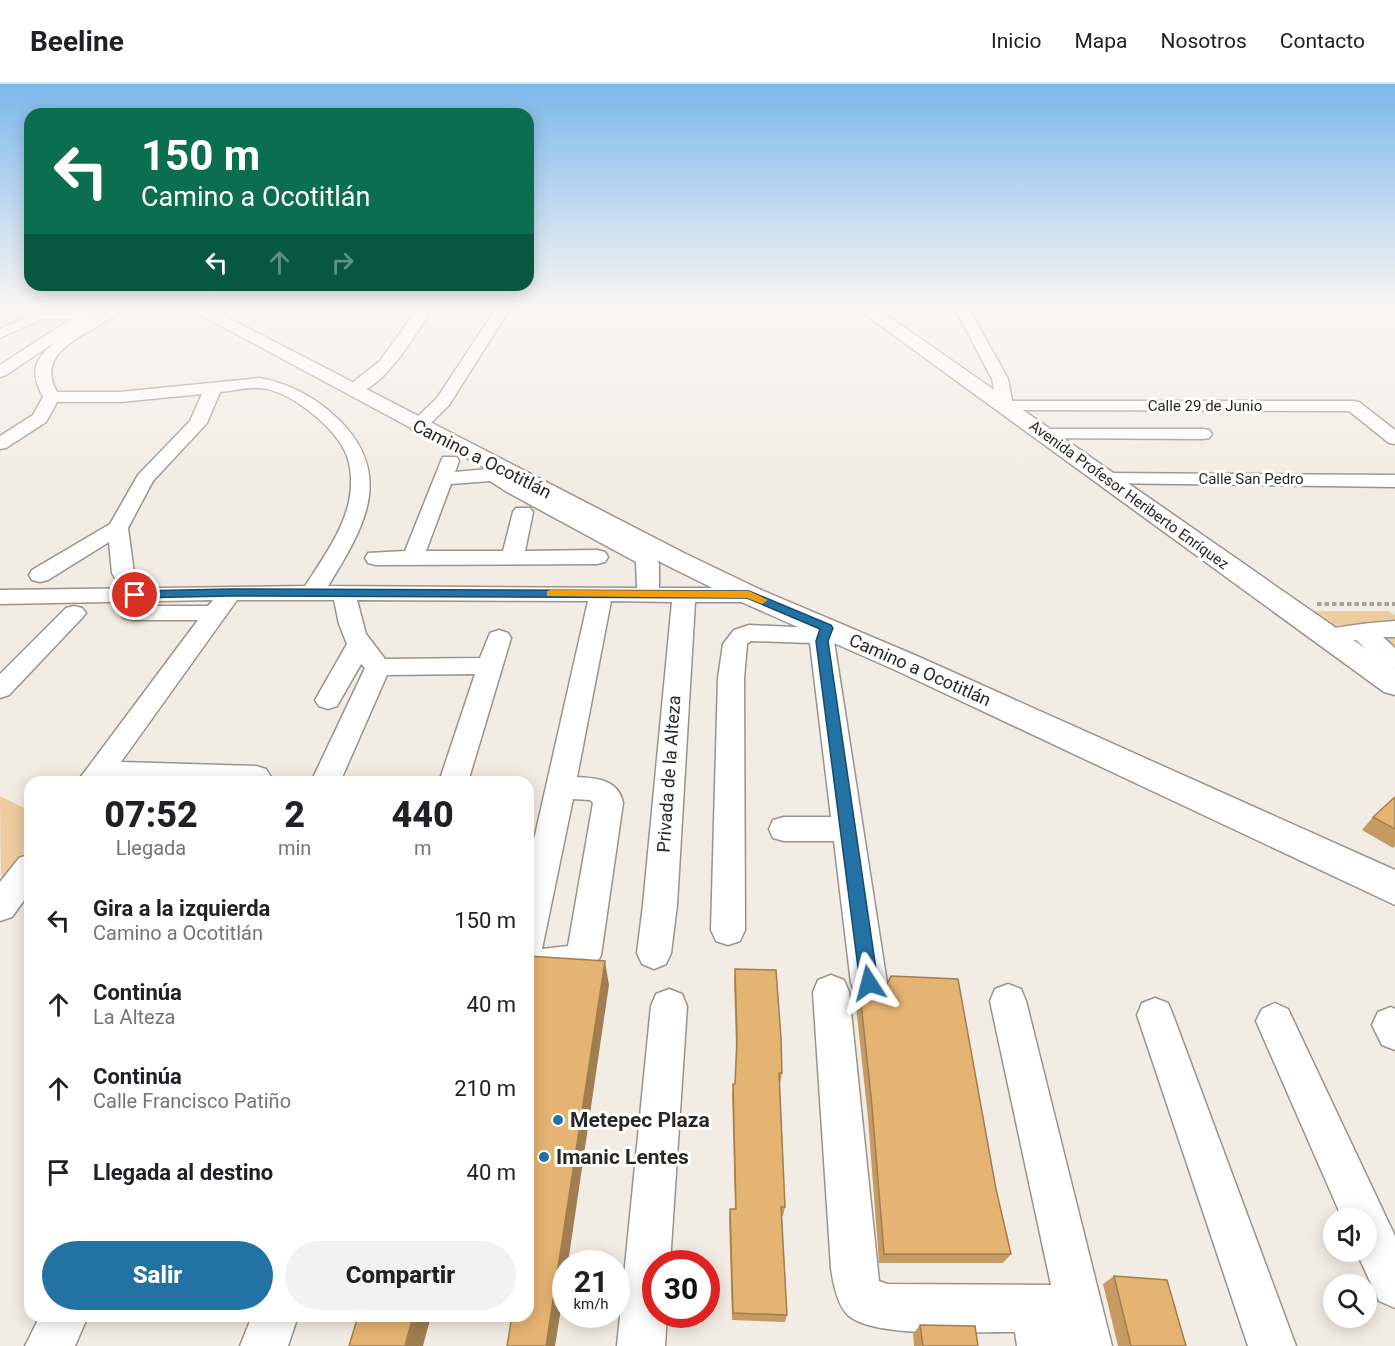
<!DOCTYPE html>
<html lang="es">
<head>
<meta charset="utf-8">
<style>
  :root { --surface:#fff; --page:#f2f2f2; --text:#202124; --muted:#757577; --line:#e0e0e0; --accent:#2372a4 }
  body { margin:0; font-family:Roboto,sans-serif; background:var(--page); color:var(--text); height:100vh; display:flex; flex-direction:column; font-size:22px; white-space:nowrap }
  * { box-sizing:border-box; margin:0 }
  p { font-size:20px; color:var(--muted) }
  .icon { flex:none; width:33px; height:33px; fill:none; stroke:currentColor; stroke-width:2; stroke-linecap:round; stroke-linejoin:round }
  .map { position:relative; flex:1; overflow:hidden }
  .sheet { position:absolute; left:24px; top:692px; width:510px; height:546px; display:flex; flex-direction:column; background:var(--surface); border-radius:18px; box-shadow:0 3px 15px #0003 }
  .sheet>* { flex:none }
  .guide { position:absolute; left:24px; top:24px; width:510px; height:183px; border-radius:18px; box-shadow:0 3px 15px #0003; background:#0b6e4f; color:#fff; overflow:hidden }
  .fabs { position:absolute; left:1323px; top:1124px; display:grid; gap:12px }
  .fabs a { display:grid; place-items:center; width:54px; height:54px; border-radius:50%; background:var(--surface); box-shadow:0 3px 15px #0003; font-size:30px }
  .speed { position:absolute; left:552px; top:1166px; display:flex; gap:12px; font-size:30px; font-weight:700; text-align:center }
  .speed>* { display:grid; place-content:center; width:78px; height:78px; border-radius:50%; background:var(--surface); box-shadow:0 3px 15px #0003; line-height:1 }
  .speed small { font-size:15px; font-weight:400 }
  .speed .limit { border:9px solid #d22; background:#fff; color:#111 }
  .pin { position:absolute; display:grid; place-items:center; width:51px; height:51px; color:#fff; margin:-26px; border:3px solid #fff; border-radius:50%; box-shadow:0 2px 6px #0007 }
  .me { position:absolute; width:66px; margin:-33px; rotate:351deg; stroke-linejoin:round; filter:drop-shadow(0 0 4px #0008) }
  .turn { display:flex; align-items:center; gap:21px; height:126px; padding:0 18px; font-size:27px }
  .turn .icon { width:78px; height:78px; stroke-width:2.5 }
  .turn b { display:block; font-size:42px; line-height:51px }
  .lanes { display:flex; align-items:center; height:57px; padding:0 18px; background:#0003; justify-content:center; gap:30px; direction:ltr }
  .lanes .off { opacity:.35 }
  .eta { display:flex; justify-content:space-evenly; align-items:center; height:102px; text-align:center }
  .eta b { font-size:36px; font-weight:800; line-height:42px }
  .cta { display:flex; gap:12px; margin-top:auto; padding:12px 18px }
  .cta a { flex:1; height:69px; border-radius:36px; background:var(--accent); color:#fff; font-size:24px; font-weight:800; line-height:69px; text-align:center }
  .cta a+a { background:var(--page); color:var(--text) }
  ul { padding:0; list-style:none }
  li { display:flex; align-items:center; gap:18px; height:84px; padding:0 18px }
  li div { flex:1 }
  li b { display:block; font-size:22px }
  li em { font-style:normal }
  header { display:flex; align-items:center; gap:36px; box-sizing:border-box; height:84px; padding:0 30px; background:var(--surface); border-bottom:2px solid var(--line) }
  header strong { font-size:28px }
  nav { display:flex; gap:33px; margin-inline-start:auto; font-size:21px }
  .map>svg:first-child { display:block }
  .green { fill:#eecc9f }
  .lines { fill:none; stroke-linecap:round; stroke-linejoin:round }
  .minor-casing { stroke:#99938c; stroke-width:3 }
  .major-casing { stroke:#99938c; stroke-width:3 }
  .path { stroke:#a7a29c; stroke-width:4; stroke-dasharray:4.5 3; stroke-linecap:butt }
  .minor { fill:#fff; fill-rule:evenodd }
  .major { fill:#fff; fill-rule:evenodd }
  .wall { fill:#c59b62 }
  .shaded-wall { fill:#a07e50 }
  .building { fill:#e5b472; stroke:#a07e50; stroke-width:1.5 }
  .route { fill:#2372a4; stroke:#174a6b; stroke-width:1.5 }
  .slow { fill:#f59e0b }
  .poi-dot { fill:#2372a4; stroke:#fff; stroke-width:2 }
  .labels { text-anchor:middle; stroke-width:6; stroke-linejoin:round; paint-order:stroke }
  .far-street-label { font-size:15px; fill:#2a2825; stroke:#fff }
  .street-label { font-size:18px; fill:#2a2825; stroke:#fff }
  .near-poi-label { font-size:21px; font-weight:bold; fill:#2a2825; stroke:#fff; text-anchor:start }
</style>
</head>
<body>
<header>
<strong>Beeline</strong>
<nav><a>Inicio</a><a>Mapa</a><a>Nosotros</a><a>Contacto</a></nav>
</header>
<div class="map">
<svg width="1395" height="1262" viewBox="0 0 1395 1262">
  <rect width="100%" height="100%" fill="#f3ece4"/>
  <g class="green">
    <path d="M1309 527H1388L1395 531V588Z"/>
    <path d="M0 712 30 727V761L1 801Z"/>
  </g>
  <g class="lines">
    <defs>
      <g id="minor">
        <path d="M108 223H125C101 248 31 262 57 308H120L260 294C290 300 315 313 337 334 396 390 364 444 328 502L637 504 636 478 507 408 490 397 451 400 426 467H503L513 428 516 424H530L533 428 525 467 597 466 605 468 608 473 605 478 597 480 376 481 368 479 365 474 368 469 405 467 441 377 443 373H457L459 377 455 388 511 383 518 385 521 389 518 393 513 394 521 400 654 469 659 480V504H749L757 506 761 511 757 516 749 518H695L677 821 671 869 666 880 654 885 642 880 637 869 643 821 672 518 611 517 577 693C597 694 619 696 623 719L601 871C589 897 559 900 534 890L528 879 532 872 528 873V782L588 517 357 516 366 550 385 575 480 574 490 549 499 546 508 549 511 554 468 698H439L475 590 387 591 340 698H311L365 584 361 580 337 622 328 625 319 622 315 616 347 560 339 540 334 516H237L121 678 256 682 266 685 271 693 268 698H77L198 536H132L124 534 120 529 124 524 132 522H208L213 516 0 520V506L305 502C322 476 342 448 349 418 352 403 352 386 347 372 338 345 290 306 260 304 247 303 233 307 220 308L207 339 153 397 128 444 134 489 131 494 123 496 115 494 112 489 109 458 48 496 40 498 32 496 29 491 32 486 110 440 138 391 190 337 202 310 120 318H57L46 338 6 364 0 365V352L33 331 43 313C30 288 33 277 55 258L6 291 0 293V281L71 235H42L0 254V245L40 227 87 226 92 227 94 230 92 233ZM573 715 590 716 593 719 568 862 542 865Z"/>
        <path d="M419 223H433C419 245 378 317 347 309L345 306 347 303 380 277Z"/>
        <path d="M497 223H511L449 321 424 346H412L409 342 412 338 437 314Z"/>
        <path d="M954 223H968L1008 295 1012 317H1353L1359 318 1395 346V360L1389 359 1349 327 998 326 992 295Z"/>
        <path d="M1045 345H1203L1209 346 1212 350 1209 354 1203 355 1039 354 1036 350 1039 346Z"/>
        <path d="M1107 389 1395 391V403L1100 399 1097 395 1100 391Z"/>
        <path d="M74 522 82 524 86 529 82 534 9 611 0 614V590L66 524Z"/>
        <path d="M827 537 836 539 839 544 834 557 887 899 882 911 869 915 856 911 851 899 834 757H784L773 754 769 745 773 736 784 733H831L810 559 751 557 747 560 744 594 745 846 740 857 728 861 716 857 711 846 718 594 723 560 734 546 749 541 815 544 818 539Z"/>
        <path d="M1395 537V553H1383L1395 564V585L1386 583 1356 556 1328 561 1319 558 1316 553 1319 548C1344 541 1369 539 1395 537Z"/>
        <path d="M30 770V808L12 833 0 837V798L19 774Z"/>
        <path d="M831 891 844 896 849 908 879 1197 887 1200 1051 1201 990 917 995 905 1008 900 1021 905 1026 917 1112 1262H1017L1015 1248C976 1247 877 1255 849 1232 837 1222 833 1198 831 1184L813 908 818 896Z"/>
        <path d="M669 905 682 910 687 922 670 1179H656V1230H667L665 1262H617L651 922 656 910Z"/>
        <path d="M1155 914 1168 919 1173 931 1296 1262H1248L1137 931 1142 919Z"/>
        <path d="M1275 919 1288 925 1395 1152V1224L1379 1217 1356 1167H1366V1134H1342L1256 937 1262 925Z"/>
        <path d="M1391 923 1395 925V966L1382 961 1372 941 1378 928Z"/>
        <path d="M40 1232H88L75 1262H25Z"/>
        <path d="M252 1232H298L288 1262H240Z"/>
      </g>
      <g id="major">
        <path d="M186 223H207L684 469 759 505 917 572 1395 786V821L895 586 739 517 666 481Z"/>
        <path d="M855 223H875L1395 585V611L1384 608Z"/>
      </g>
    </defs>
    <use href="#minor" class="minor-casing"/>
    <use href="#major" class="major-casing"/>
    <path class="path" d="M1317 520H1395"/>
    <use href="#minor" class="minor"/>
    <use href="#major" class="major"/>
  </g>
  <g class="wall">
    <path d="M1395 713V762L1393 764 1362 746 1373 733Z"/>
    <path d="M735 885 782 989 780 1000 785 1123 783 1132H782L787 1231 785 1238 732 1236 729 1134 730 1125H735L732 1011 733 1000H735L736 966 734 897Z"/>
    <path d="M859 900 873 904 887 900 996 1105 1011 1170 1003 1179H879L868 1034 855 913Z"/>
    <path d="M1114 1192 1186 1262H1118L1103 1200Z"/>
    <path d="M920 1241 978 1262H914L913 1250Z"/>
  </g>
  <g class="shaded-wall">
    <path d="M605 877 609 901 568 1179H566V1194L555 1262H546Z"/>
    <path d="M413 1232H431L423 1262H405Z"/>
  </g>
  <g class="building">
    <path d="M1395 713V745L1373 733Z"/>
    <path d="M528 872 605 877 546 1262H507L512 1232H528Z"/>
    <path d="M735 885 776 886 781 954 782 989H779L785 1123H781L787 1231 733 1229 730 1125H736L733 1000H735L737 955Z"/>
    <path d="M891 892 958 895 996 1105 1011 1170H884L872 1022 859 900 873 904 887 900Z"/>
    <path d="M1114 1192 1167 1196 1186 1262H1131Z"/>
    <path d="M358 1232H413L405 1262H349Z"/>
    <path d="M920 1241 975 1242 978 1262H923Z"/>
  </g>
  <linearGradient id="sky" x2="0" y2="1"><stop stop-color="#7bb8ec"/><stop offset="0.56" stop-color="#faf6f3"/><stop offset="1" stop-color="#faf6f3" stop-opacity="0"/></linearGradient>
  <rect width="1395" height="400" fill="url(#sky)"/>
  <path class="route" d="M230 505 749 507 831 541 833 544 828 557 878 899 875 905 869 908 863 905 860 899 816 557 820 545 747 514 230 512 135 514 129 511 135 507Z"/>
  <path class="slow" d="M551 506 749 507 768 516 762 520 747 514 547 512V507Z"/>
  <g class="poi-dot">
    <circle cx="558" cy="1036" r="6"/>
    <circle cx="544" cy="1073" r="6"/>
  </g>
  <g class="labels">
    <g class="far-street-label">
      <text x="1205" y="327">Calle 29 de Junio</text>
      <text x="1251" y="400">Calle San Pedro</text>
      <text transform="translate(1129 411) rotate(36)" y="5">Avenida Profesor Heriberto Enríquez</text>
    </g>
    <g class="street-label">
      <text transform="translate(482 375) rotate(27)" y="6">Camino a Ocotitlán</text>
      <text transform="translate(920 586) rotate(24)" y="6">Camino a Ocotitlán</text>
      <text transform="translate(669 690) rotate(-86)" y="6">Privada de la Alteza</text>
    </g>
    <g class="near-poi-label">
      <text x="570" y="1043">Metepec Plaza</text>
      <text x="556" y="1080">Imanic Lentes</text>
    </g>
  </g>
</svg>
<div class="fabs">
<a><svg class="icon" aria-label="sound" viewBox="0 0 24 24"><path d="M4 9h4l5-4v14l-5-4H4zM17 9q2 3 0 6"/></svg></a>
<a><svg class="icon" aria-label="search" viewBox="0 0 24 24"><circle cx="10" cy="10" r="6"/><path d="M15 15l6 6"/></svg></a>
</div>
<div class="speed"><div>21<small>km/h</small></div><div class="limit">30</div></div>
<div class="pin" style="left:135px;top:511px;background:#d93025"><svg class="icon" aria-label="arrive" viewBox="0 0 24 24"><path d="M6 21V4h12l-3 4 3 4H6"/></svg></div>
<svg class="me" style="left:869px;top:899px" viewBox="-20 -20 40 40"><path d="M0-17L14 15 0 8-14 15z" fill="#2372a4" stroke="#fff" stroke-width="4"/></svg>
<div class="guide">
<div class="turn"><svg class="icon" aria-label="left" viewBox="0 0 24 24"><path d="M17 20v-9H6M10 6l-5 5 5 5"/></svg><div><b>150 m</b>Camino a Ocotitlán</div></div>
<div class="lanes"><svg class="icon" aria-label="left" viewBox="0 0 24 24"><path d="M17 20v-9H6M10 6l-5 5 5 5"/></svg><svg class="icon off" aria-label="ahead" viewBox="0 0 24 24"><path d="M12 20V5M6 11l6-6 6 6"/></svg><svg class="icon off" aria-label="right" viewBox="0 0 24 24"><path d="M7 20v-9h11M14 6l5 5-5 5"/></svg></div>
</div>
<section class="sheet">
<div class="eta">
<div><b>07:52</b><p>Llegada</p></div>
<div><b>2</b><p>min</p></div>
<div><b>440</b><p>m</p></div>
</div>
<ul>
<li><svg class="icon" aria-label="left" viewBox="0 0 24 24"><path d="M17 20v-9H6M10 6l-5 5 5 5"/></svg><div><b>Gira a la izquierda</b><p>Camino a Ocotitlán</p></div><em>150 m</em></li>
<li><svg class="icon" aria-label="ahead" viewBox="0 0 24 24"><path d="M12 20V5M6 11l6-6 6 6"/></svg><div><b>Continúa</b><p>La Alteza</p></div><em>40 m</em></li>
<li><svg class="icon" aria-label="ahead" viewBox="0 0 24 24"><path d="M12 20V5M6 11l6-6 6 6"/></svg><div><b>Continúa</b><p>Calle Francisco Patiño</p></div><em>210 m</em></li>
<li><svg class="icon" aria-label="arrive" viewBox="0 0 24 24"><path d="M6 21V4h12l-3 4 3 4H6"/></svg><div><b>Llegada al destino</b></div><em>40 m</em></li>
</ul>
<div class="cta"><a>Salir</a><a>Compartir</a></div>
</section>
</div>
</body>
</html>
